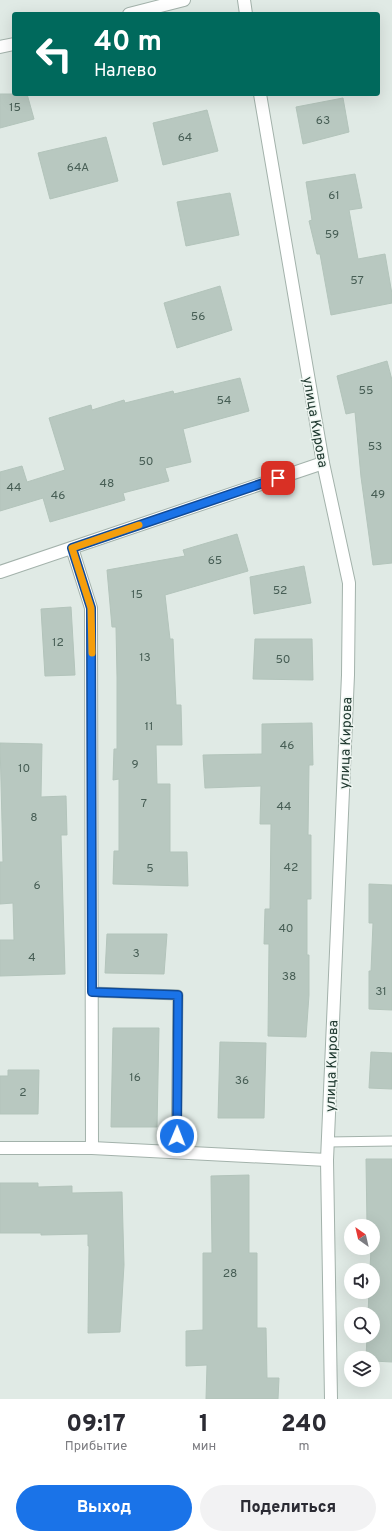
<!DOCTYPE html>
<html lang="ru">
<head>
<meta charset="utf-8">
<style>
  :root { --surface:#fff; --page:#f2f2f3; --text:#2b2b33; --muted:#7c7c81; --accent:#1a73e8 }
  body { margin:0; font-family:Overpass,sans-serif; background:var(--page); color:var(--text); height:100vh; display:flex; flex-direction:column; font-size:15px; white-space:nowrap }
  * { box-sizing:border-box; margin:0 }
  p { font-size:13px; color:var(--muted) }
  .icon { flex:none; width:22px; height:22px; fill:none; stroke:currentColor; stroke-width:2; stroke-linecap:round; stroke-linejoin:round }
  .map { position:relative; height:1399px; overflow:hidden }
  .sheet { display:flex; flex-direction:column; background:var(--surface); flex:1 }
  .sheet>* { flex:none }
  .banner { position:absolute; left:12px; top:12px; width:368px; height:84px; border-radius:4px; box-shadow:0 4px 16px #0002; background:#00695c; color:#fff; overflow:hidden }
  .needle { width:26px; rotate:326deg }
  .tools { position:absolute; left:344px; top:1219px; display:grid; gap:8px }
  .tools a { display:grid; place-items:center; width:36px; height:36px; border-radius:50%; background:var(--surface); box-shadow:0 4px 16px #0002; font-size:20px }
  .pin { position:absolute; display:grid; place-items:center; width:34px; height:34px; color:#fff; margin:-17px; border-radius:8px; box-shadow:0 2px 6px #0006 }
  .me { position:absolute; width:44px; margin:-22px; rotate:1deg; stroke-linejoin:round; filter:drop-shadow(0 0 3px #0008) }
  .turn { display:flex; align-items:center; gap:14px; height:84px; padding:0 16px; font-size:18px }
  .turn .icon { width:52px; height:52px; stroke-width:2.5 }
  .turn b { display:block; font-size:28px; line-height:34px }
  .eta { display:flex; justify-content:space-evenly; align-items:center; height:68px; text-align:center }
  .eta b { font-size:24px; font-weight:800; line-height:28px }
  .button { display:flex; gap:8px; margin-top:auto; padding:8px 16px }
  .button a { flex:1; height:46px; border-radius:24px; background:var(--accent); color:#fff; font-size:16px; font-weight:800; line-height:46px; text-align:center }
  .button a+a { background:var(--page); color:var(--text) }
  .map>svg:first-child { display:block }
  .building { fill:#b8c8c0; stroke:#b3c4bb }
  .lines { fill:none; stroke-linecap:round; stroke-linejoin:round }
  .lane-casing { stroke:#a3b2ab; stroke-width:11 }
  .street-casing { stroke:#a3b2ab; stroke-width:14 }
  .lane { stroke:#fff; stroke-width:9 }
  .street { stroke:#fff; stroke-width:12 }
  .route-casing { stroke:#114b97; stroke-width:10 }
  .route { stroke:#1a73e8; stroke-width:7 }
  .slow { stroke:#f59e0b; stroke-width:7 }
  .labels { text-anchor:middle; stroke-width:3; stroke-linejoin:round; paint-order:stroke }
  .number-label { font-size:12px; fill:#475e55 }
  .street-label { font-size:14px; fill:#213a31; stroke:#f0f7f3 }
</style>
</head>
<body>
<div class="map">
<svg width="392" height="1399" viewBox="0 0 392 1399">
  <rect width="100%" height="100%" fill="#e0eae5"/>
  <g class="building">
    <path d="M0 94H27L34 119 0 128Z"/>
    <path d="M343 98 349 132 303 144 296 107Z"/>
    <path d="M207 110 218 151 163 165 153 123Z"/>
    <path d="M106 137 118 181 50 199 38 153Z"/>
    <path d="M355 174 362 208 349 210 358 259 385 254 392 294V303L331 315 320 254H317L309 221 312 220 306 182Z"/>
    <path d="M230 193 239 235 186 246 177 202Z"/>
    <path d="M220 286 232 330 177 348 164 303Z"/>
    <path d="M387 361 392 380V563L373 565 361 477 355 412 346 414 337 376Z"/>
    <path d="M240 378 249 411 183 429 191 462 165 468 169 481 123 493 125 500 50 522 43 498 0 511V472L22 466 27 482 65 470 49 418 91 405 92 410 124 400 125 403 173 391 174 394Z"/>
    <path d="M237 534 248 571 165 595 170 639H173L176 705H181L182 745H156L157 784H170V852H187L188 886 113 884 114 851H119V779L113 780 114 749H117V677L116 627H112L107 570 185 556 183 550Z"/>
    <path d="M304 566 311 603 254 614 250 577Z"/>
    <path d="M71 607 75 675 45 676 41 609Z"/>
    <path d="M255 639H312L313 680 253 679Z"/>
    <path d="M312 723 313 765H309L308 835H311V899H307V955H309V995L306 1037 268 1036 269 944H264L265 909H270L271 824H260L261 786 205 788 203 755 262 754V724Z"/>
    <path d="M0 743 42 744 41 797 66 796 67 835H61L65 974 0 976V940H14L13 903 0 904V862H3Z"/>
    <path d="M369 884 392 885V1010L369 1009V971H371L373 923H369Z"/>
    <path d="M107 934H167L164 974 105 973Z"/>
    <path d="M113 1028H159L157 1127H111Z"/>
    <path d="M220 1042 266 1043 264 1118H218Z"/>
    <path d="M371 1052 392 1053V1089L369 1088Z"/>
    <path d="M8 1070H39L38 1114H0V1076H8Z"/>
    <path d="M366 1159H392V1362L373 1361V1358H366L367 1336H373V1314H368L369 1292H373V1270H370L371 1248H373V1226H367Z"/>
    <path d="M249 1175V1253H257V1328H266L267 1378H279L278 1399H206L207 1365 186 1366V1331L203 1330V1253H212L211 1176Z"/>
    <path d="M0 1183H38V1187L72 1186V1193L122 1192 124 1265 120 1332 88 1333 89 1246H88V1234L41 1235V1233H0Z"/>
  </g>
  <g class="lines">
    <defs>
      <g id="lane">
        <path d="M92 992 178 995 176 1152"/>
        <path d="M328 1142 392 1141"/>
      </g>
      <g id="street">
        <path d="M244 0 246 14"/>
        <path d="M129 14 184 0"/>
        <path d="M0 47 14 44"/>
        <path d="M260 94 323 463 349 583 348 675 327 1160 331 1399"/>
        <path d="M72 548 91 608 92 1148"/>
        <path d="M0 572 323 463"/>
        <path d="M0 1148H92L327 1160"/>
      </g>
    </defs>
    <use href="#lane" class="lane-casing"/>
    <use href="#street" class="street-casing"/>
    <use href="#lane" class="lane"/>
    <use href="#street" class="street"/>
  </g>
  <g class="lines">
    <defs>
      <path id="route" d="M177 1136 178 995 92 992 91 608 72 548 278 478"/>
    </defs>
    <use href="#route" class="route-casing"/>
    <use href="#route" class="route"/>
    <path class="slow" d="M92 653 91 608 72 548 139 525"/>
  </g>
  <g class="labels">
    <g class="number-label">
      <text x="15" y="111">15</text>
      <text x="323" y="124">63</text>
      <text x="185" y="141">64</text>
      <text x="78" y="171">64А</text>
      <text x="334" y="199">61</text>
      <text x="332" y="238">59</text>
      <text x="357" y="284">57</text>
      <text x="198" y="320">56</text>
      <text x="366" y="394">55</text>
      <text x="224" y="404">54</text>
      <text x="375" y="450">53</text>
      <text x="146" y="465">50</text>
      <text x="107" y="487">48</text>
      <text x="14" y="491">44</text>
      <text x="378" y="498">49</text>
      <text x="58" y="499">46</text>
      <text x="215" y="564">65</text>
      <text x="280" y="594">52</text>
      <text x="137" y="598">15</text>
      <text x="58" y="646">12</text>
      <text x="145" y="661">13</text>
      <text x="283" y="663">50</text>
      <text x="149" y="730">11</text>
      <text x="287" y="749">46</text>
      <text x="135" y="768">9</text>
      <text x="24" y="772">10</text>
      <text x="144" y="807">7</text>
      <text x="284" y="810">44</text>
      <text x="34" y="821">8</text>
      <text x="291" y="871">42</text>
      <text x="150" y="872">5</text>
      <text x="37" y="889">6</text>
      <text x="286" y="932">40</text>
      <text x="136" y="957">3</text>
      <text x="32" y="961">4</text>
      <text x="289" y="980">38</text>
      <text x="381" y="995">31</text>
      <text x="135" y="1081">16</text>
      <text x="242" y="1084">36</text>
      <text x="23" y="1096">2</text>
      <text x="230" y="1277">28</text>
    </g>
    <g class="street-label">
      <text transform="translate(316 422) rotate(80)" y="5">улица Кирова</text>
      <text transform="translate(345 743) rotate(-88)" y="5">улица Кирова</text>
      <text transform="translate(331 1066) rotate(-88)" y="5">улица Кирова</text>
    </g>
  </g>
</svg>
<div class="tools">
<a><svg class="needle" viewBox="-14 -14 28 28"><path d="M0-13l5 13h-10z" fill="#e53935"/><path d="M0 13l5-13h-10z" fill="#7c7c81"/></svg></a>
<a><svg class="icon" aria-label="sound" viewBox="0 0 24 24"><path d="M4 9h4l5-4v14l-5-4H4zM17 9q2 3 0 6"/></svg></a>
<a><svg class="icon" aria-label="search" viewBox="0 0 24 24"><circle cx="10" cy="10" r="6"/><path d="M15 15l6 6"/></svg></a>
<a><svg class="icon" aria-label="layers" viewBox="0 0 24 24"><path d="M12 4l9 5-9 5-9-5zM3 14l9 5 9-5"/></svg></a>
</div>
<div class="pin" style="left:278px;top:478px;background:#d93025"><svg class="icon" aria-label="arrive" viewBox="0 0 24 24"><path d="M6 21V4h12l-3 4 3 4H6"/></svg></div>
<svg class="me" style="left:177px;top:1136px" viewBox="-20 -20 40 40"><circle r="17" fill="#1a73e8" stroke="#fff" stroke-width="3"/><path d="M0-11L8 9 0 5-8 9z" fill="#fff"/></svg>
<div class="banner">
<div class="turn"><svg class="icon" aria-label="left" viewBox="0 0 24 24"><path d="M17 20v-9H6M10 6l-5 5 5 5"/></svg><div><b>40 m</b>Налево</div></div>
</div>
</div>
<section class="sheet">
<div class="eta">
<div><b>09:17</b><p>Прибытие</p></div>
<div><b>1</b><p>мин</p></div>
<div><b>240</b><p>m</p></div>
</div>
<div class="button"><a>Выход</a><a>Поделиться</a></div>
</section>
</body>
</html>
